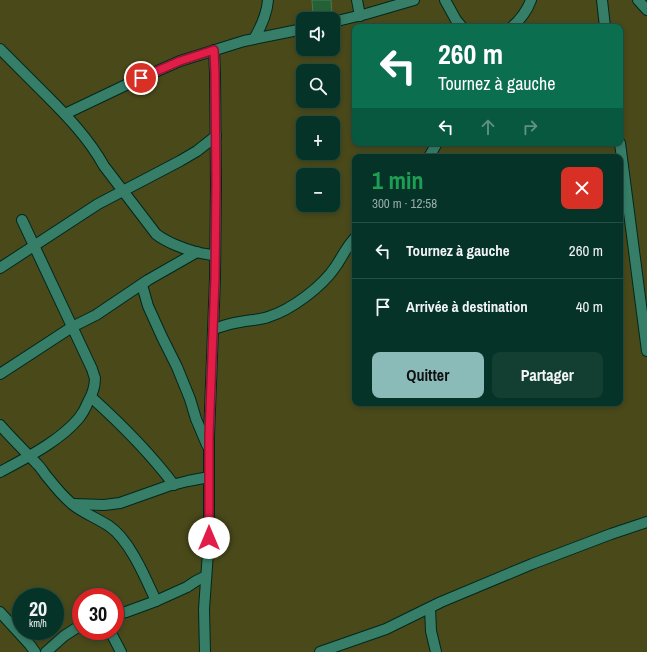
<!DOCTYPE html>
<html lang="fr">
<head>
<meta charset="utf-8">
<style>
  :root { --surface:#053327; --page:#133f33; --text:#f1f3f6; --muted:#97aaa7; --line:#264e44; --accent:#8bbbb9 }
  body { margin:0; font-family:"Archivo Narrow",sans-serif; background:var(--page); color:var(--text); height:100vh; display:flex; flex-direction:column; font-size:15px; white-space:nowrap }
  * { box-sizing:border-box; margin:0 }
  p { font-size:13px; color:var(--muted) }
  .icon { flex:none; width:22px; height:22px; fill:none; stroke:currentColor; stroke-width:2; stroke-linecap:round; stroke-linejoin:round }
  .map { position:relative; flex:1; overflow:hidden }
  .drawer { position:absolute; left:352px; top:154px; width:271px; height:252px; display:flex; flex-direction:column; background:var(--surface); border-radius:8px; box-shadow:0 2px 6px #0003,0 0 0 1px var(--line) }
  .drawer>* { flex:none }
  .guide { position:absolute; left:352px; top:24px; width:271px; height:122px; border-radius:8px; box-shadow:0 2px 6px #0003,0 0 0 1px var(--line); background:#0b6e4f; color:#fff; overflow:hidden }
  .controls { position:absolute; left:296px; top:12px; display:grid; gap:8px }
  .controls a { display:grid; place-items:center; width:44px; height:44px; border-radius:8px; background:var(--surface); box-shadow:0 2px 6px #0003,0 0 0 1px var(--line); font-size:20px }
  .speed { position:absolute; left:12px; top:588px; display:flex; gap:8px; font-size:20px; font-weight:700; text-align:center }
  .speed>* { display:grid; place-content:center; width:52px; height:52px; border-radius:50%; background:var(--surface); box-shadow:0 2px 6px #0003,0 0 0 1px var(--line); line-height:1 }
  .speed small { font-size:10px; font-weight:400 }
  .speed .limit { border:6px solid #d22; background:#fff; color:#111 }
  .pin { position:absolute; display:grid; place-items:center; width:34px; height:34px; color:#fff; margin:-17px; border:2px solid #fff; border-radius:50%; box-shadow:0 1px 4px #0007 }
  .me { position:absolute; width:44px; margin:-22px; rotate:0deg; stroke-linejoin:round; filter:drop-shadow(0 0 3px #0008) }
  .turn { display:flex; align-items:center; gap:14px; height:84px; padding:0 20px; font-size:18px }
  .turn .icon { width:52px; height:52px; stroke-width:2.5 }
  .turn b { display:block; font-size:28px; line-height:34px }
  .lanes { display:flex; align-items:center; height:38px; padding:0 20px; background:#0003; justify-content:center; gap:20px; direction:ltr }
  .lanes .off { opacity:.35 }
  .round { display:grid; place-items:center; flex:none; width:42px; height:42px; border-radius:8px; background:var(--page) }
  .overview { display:flex; align-items:center; justify-content:space-between; height:68px; padding:0 20px }
  h1 { font-size:24px; font-weight:800; line-height:30px; color:#1e9e55 }
  .button { display:flex; gap:8px; margin-top:auto; padding:8px 20px }
  .button a { flex:1; height:46px; border-radius:8px; background:var(--accent); color:#111; font-size:16px; font-weight:800; line-height:46px; text-align:center }
  .button a+a { background:var(--page); color:var(--text) }
  ul { padding:0; list-style:none }
  li { display:flex; align-items:center; gap:12px; height:56px; padding:0 20px; border-top:1px solid var(--line) }
  li div { flex:1 }
  li b { display:block; font-size:15px }
  li em { font-style:normal }
  .map>svg:first-child { display:block }
  .green { fill:#49491a; fill-rule:evenodd }
  .building { fill:#246236; stroke:#467852 }
  .lines { fill:none; stroke-linecap:round; stroke-linejoin:round }
  .minor-casing { stroke:#00281d; stroke-width:12 }
  .minor { stroke:#367e68; stroke-width:10 }
  .route-casing { stroke:#92132f; stroke-width:10 }
  .route { stroke:#e11d48; stroke-width:7 }
</style>
</head>
<body>
<div class="map">
<svg width="647" height="652" viewBox="0 0 647 652">
  <rect width="100%" height="100%" fill="#074434"/>
  <path class="green" d="M0 0H647V652H0ZM303 19H333V49H303ZM355 27H620V143H355ZM303 71H333V101H303ZM303 123H333V153H303ZM355 157H620V403H355ZM303 175H333V205H303ZM21 597H55V631H21ZM81 597H115V631H81Z"/>
  <path class="building" d="M312 0H331L332 13 313 15Z"/>
  <g class="lines">
    <defs>
      <g id="minor">
        <path d="M357 0 360 16"/>
        <path d="M445 0 456 20 462 27"/>
        <path d="M602 0 605 27"/>
        <path d="M638 0 647 10"/>
        <path d="M333 22 366 14 414 0"/>
        <path d="M512 27C521 19 527 11 531 0"/>
        <path d="M254 39C261 27 267 13 268 0"/>
        <path d="M0 49C15 64 31 80 46 95 68 117 89 139 104 166L156 234C166 242 184 249 196 252 203 254 209 254 215 256"/>
        <path d="M65 114 128 84 180 61 244 41 303 29"/>
        <path d="M620 143 647 351"/>
        <path d="M429 157 437 143"/>
        <path d="M0 268 98 204 180 161 197 151 216 136"/>
        <path d="M142 285 148 306 162 337 177 367 190 399 196 419 207 445"/>
        <path d="M214 329C223 326 231 323 240 322 250 320 259 320 268 317 291 310 322 287 336 266 342 257 347 246 355 238"/>
        <path d="M0 374 72 327 96 315 148 280 197 252"/>
        <path d="M91 397C121 424 150 453 174 485"/>
        <path d="M0 425C12 439 25 451 38 465 42 469 45 475 49 479 56 488 64 497 72 504 83 513 97 518 109 526 130 540 146 579 156 601"/>
        <path d="M0 472C26 458 60 441 79 418 83 413 86 407 88 402 92 395 95 387 95 378 94 376 93 372 92 369L22 220"/>
        <path d="M73 504 104 505 120 503 168 486 188 481 209 477"/>
        <path d="M430 608 431 631 436 652"/>
        <path d="M0 612 30 645 35 652"/>
        <path d="M115 614 126 612 156 601 187 587 196 581 206 576"/>
        <path d="M110 631 121 652"/>
        <path d="M46 652 64 636 81 625"/>
        <path d="M205 652 204 609 209 538V436L215 278 216 184 215 74 214 50"/>
        <path d="M320 652 386 629 441 602 532 564 611 534 647 522"/>
      </g>
    </defs>
    <use href="#minor" class="minor-casing"/>
    <use href="#minor" class="minor"/>
  </g>
  <g class="lines">
    <defs>
      <path id="route" d="M141 78 180 61 214 50 215 74 216 184 215 278 209 436V538"/>
    </defs>
    <use href="#route" class="route-casing"/>
    <use href="#route" class="route"/>
  </g>
</svg>
<div class="controls">
<a><svg class="icon" aria-label="sound" viewBox="0 0 24 24"><path d="M4 9h4l5-4v14l-5-4H4zM17 9q2 3 0 6"/></svg></a>
<a><svg class="icon" aria-label="search" viewBox="0 0 24 24"><circle cx="10" cy="10" r="6"/><path d="M15 15l6 6"/></svg></a>
<a>+</a>
<a>−</a>
</div>
<div class="speed"><div>20<small>km/h</small></div><div class="limit">30</div></div>
<div class="pin" style="left:141px;top:78px;background:#d93025"><svg class="icon" aria-label="arrive" viewBox="0 0 24 24"><path d="M6 21V4h12l-3 4 3 4H6"/></svg></div>
<svg class="me" style="left:209px;top:538px" viewBox="-20 -20 40 40"><circle r="19" fill="#fff"/><path d="M0-13L10 11 0 6-10 11z" fill="#e11d48"/></svg>
<div class="guide">
<div class="turn"><svg class="icon" aria-label="left" viewBox="0 0 24 24"><path d="M17 20v-9H6M10 6l-5 5 5 5"/></svg><div><b>260 m</b>Tournez à gauche</div></div>
<div class="lanes"><svg class="icon" aria-label="left" viewBox="0 0 24 24"><path d="M17 20v-9H6M10 6l-5 5 5 5"/></svg><svg class="icon off" aria-label="ahead" viewBox="0 0 24 24"><path d="M12 20V5M6 11l6-6 6 6"/></svg><svg class="icon off" aria-label="right" viewBox="0 0 24 24"><path d="M7 20v-9h11M14 6l5 5-5 5"/></svg></div>
</div>
<section class="drawer">
<div class="overview"><div><h1>1 min</h1><p>300 m · 12:58</p></div><a class="round" style="background:#d93025;color:#fff"><svg class="icon" aria-label="close" viewBox="0 0 24 24"><path d="M6 6l12 12M18 6L6 18"/></svg></a></div>
<ul>
<li><svg class="icon" aria-label="left" viewBox="0 0 24 24"><path d="M17 20v-9H6M10 6l-5 5 5 5"/></svg><div><b>Tournez à gauche</b></div><em>260 m</em></li>
<li><svg class="icon" aria-label="arrive" viewBox="0 0 24 24"><path d="M6 21V4h12l-3 4 3 4H6"/></svg><div><b>Arrivée à destination</b></div><em>40 m</em></li>
</ul>
<div class="button"><a>Quitter</a><a>Partager</a></div>
</section>
</div>
</body>
</html>
